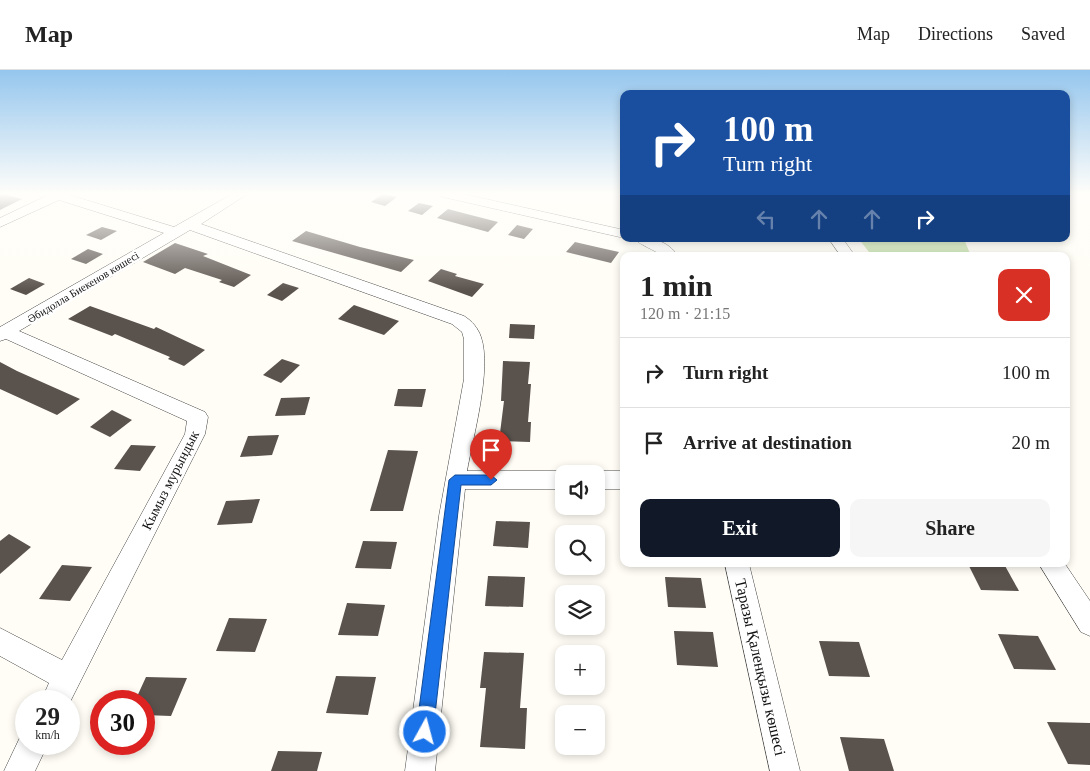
<!DOCTYPE html>
<html lang="en">
<head>
<meta charset="utf-8">
<style>
  :root { --surface:#fff; --page:#f6f6f6; --text:#222; --muted:#767676; --line:#e0e0e0; --accent:#111827 }
  body { margin:0; font-family:"Times New Roman",serif; background:var(--page); color:var(--text); height:100vh; display:flex; flex-direction:column; font-size:19px; white-space:nowrap }
  * { box-sizing:border-box; margin:0 }
  p { font-size:16px; color:var(--muted) }
  .icon { flex:none; width:28px; height:28px; fill:none; stroke:currentColor; stroke-width:2; stroke-linecap:round; stroke-linejoin:round }
  .map { position:relative; flex:1; overflow:hidden }
  .side { position:absolute; left:620px; top:182px; width:450px; height:315px; display:flex; flex-direction:column; background:var(--surface); border-radius:10px; box-shadow:0 2px 8px #0003 }
  .side>* { flex:none }
  .banner { position:absolute; left:620px; top:20px; width:450px; height:152px; border-radius:10px; box-shadow:0 2px 8px #0003; background:#1a4fa0; color:#fff; overflow:hidden }
  .controls { position:absolute; left:555px; top:395px; display:grid; gap:10px }
  .controls a { display:grid; place-items:center; width:50px; height:50px; border-radius:10px; background:var(--surface); box-shadow:0 2px 8px #0003; font-size:25px }
  .speed { position:absolute; left:15px; top:620px; display:flex; gap:10px; font-size:25px; font-weight:700; text-align:center }
  .speed>* { display:grid; place-content:center; width:65px; height:65px; border-radius:50%; background:var(--surface); box-shadow:0 2px 8px #0003; line-height:1 }
  .speed small { font-size:12px; font-weight:400 }
  .speed .limit { border:8px solid #d22; background:#fff; color:#111 }
  .pin { position:absolute; display:grid; place-items:center; width:42px; height:42px; color:#fff; margin:-51px -21px; border-radius:50% 50% 50% 0; rotate:-45deg; box-shadow:0 0 5px #0007 }
  .pin .icon { rotate:45deg }
  .me { position:absolute; width:55px; margin:-28px; rotate:7deg; stroke-linejoin:round; filter:drop-shadow(0 0 4px #0008) }
  .turn { display:flex; align-items:center; gap:18px; height:105px; padding:0 20px; font-size:22px }
  .turn .icon { width:65px; height:65px; stroke-width:2.5 }
  .turn b { display:block; font-size:35px; line-height:42px }
  .lanes { display:flex; align-items:center; height:48px; padding:0 20px; background:#0003; justify-content:center; gap:25px; direction:ltr }
  .lanes .off { opacity:.35 }
  .round { display:grid; place-items:center; flex:none; width:52px; height:52px; border-radius:10px; background:var(--page) }
  .head { display:flex; align-items:center; justify-content:space-between; height:85px; padding:0 20px }
  h1 { font-size:30px; font-weight:600; line-height:38px }
  .action { display:flex; gap:10px; margin-top:auto; padding:10px 20px }
  .action a { flex:1; height:58px; border-radius:10px; background:var(--accent); color:#fff; font-size:20px; font-weight:600; line-height:58px; text-align:center }
  .action a+a { background:var(--page); color:var(--text) }
  ul { padding:0; list-style:none }
  li { display:flex; align-items:center; gap:15px; height:70px; padding:0 20px; border-top:1px solid var(--line) }
  li div { flex:1 }
  li b { display:block; font-size:19px }
  li em { font-style:normal }
  header { display:flex; align-items:center; gap:30px; box-sizing:border-box; height:70px; padding:0 25px; background:var(--surface); border-bottom:1px solid var(--line) }
  header strong { font-size:24px }
  nav { display:flex; gap:28px; margin-inline-start:auto; font-size:18px }
  .map>svg:first-child { display:block }
  .forest { fill:#b9dc9c }
  .building { fill:#5a524d }
  .lines { fill:none; stroke-linecap:round; stroke-linejoin:round }
  .minor-casing { stroke:#444; stroke-width:1 }
  .minor { fill:#fff; fill-rule:evenodd }
  .route { fill:#1a73e8; stroke:#114b97 }
  .labels { text-anchor:middle; stroke-width:5; stroke-linejoin:round; paint-order:stroke }
  .far-street-label { font-size:11px; fill:#111; stroke:#fff }
  .street-label { font-size:14px; fill:#111; stroke:#fff }
  .near-street-label { font-size:16px; fill:#111; stroke:#fff }
</style>
</head>
<body>
<header>
<strong>Map</strong>
<nav><a>Map</a><a>Directions</a><a>Saved</a></nav>
</header>
<div class="map">
<svg width="1090" height="701" viewBox="0 0 1090 701">
  <rect width="100%" height="100%" fill="#fffdf5"/>
  <path class="forest" d="M859 169H964L971 186H872Z"/>
  <g class="building">
    <path d="M0 123 22 129 0 140Z"/>
    <path d="M383 124 397 127 385 136 371 132Z"/>
    <path d="M419 133 433 136 422 145 408 141Z"/>
    <path d="M448 139 463 143 498 152 488 162 437 148Z"/>
    <path d="M517 155 533 159 524 169 508 165Z"/>
    <path d="M102 157 117 161 101 170 86 165Z"/>
    <path d="M306 161 360 177 414 190 401 202 292 171Z"/>
    <path d="M575 172 601 178 619 182 611 193 566 182Z"/>
    <path d="M175 173 208 184 203 186 251 205 234 217 219 212 222 210 185 198 175 204 143 192Z"/>
    <path d="M88 179 103 184 86 194 71 189Z"/>
    <path d="M441 199 457 204 455 206 484 214 472 227 428 211Z"/>
    <path d="M29 208 45 214 26 225 10 219Z"/>
    <path d="M283 213 299 218 282 231 267 225Z"/>
    <path d="M354 235 371 241 399 251 384 265 338 249Z"/>
    <path d="M90 236 154 259 156 257 205 280 184 296 168 289 170 287 115 264 112 266 68 249Z"/>
    <path d="M510 254 535 255 534 269 509 268Z"/>
    <path d="M282 289 300 295 281 313 263 305Z"/>
    <path d="M503 291 530 292 528 314H531L528 352H531L530 372 499 371 504 331H501Z"/>
    <path d="M0 292 17 301 80 329 57 345 0 319Z"/>
    <path d="M398 319H426L422 337 394 336Z"/>
    <path d="M310 327 305 345 275 346 281 328Z"/>
    <path d="M112 340 132 350 110 367 90 357Z"/>
    <path d="M279 365 272 385 240 387 248 366Z"/>
    <path d="M131 375 156 376 140 401 114 399Z"/>
    <path d="M388 380 418 381 403 441H370Z"/>
    <path d="M260 429 252 453 217 455 226 431Z"/>
    <path d="M496 451 530 452 528 478 493 476Z"/>
    <path d="M9 464 31 477 0 504V471Z"/>
    <path d="M363 471 397 472 391 499 355 498Z"/>
    <path d="M968 494H1004L1019 521 981 520Z"/>
    <path d="M62 495 92 497 70 531 39 529Z"/>
    <path d="M488 506 525 507 523 537 485 536Z"/>
    <path d="M665 507 701 508 706 538 668 537Z"/>
    <path d="M347 533 385 535 378 566 338 565Z"/>
    <path d="M229 548 267 549 255 582 216 581Z"/>
    <path d="M674 561 713 562 718 597 677 595Z"/>
    <path d="M998 564 1038 566 1056 600 1014 599Z"/>
    <path d="M819 571 859 572 870 607 829 606Z"/>
    <path d="M484 582 524 583 520 638H527L525 679 480 677 486 618H480Z"/>
    <path d="M336 606 376 607 368 645 326 643Z"/>
    <path d="M146 607 187 608 171 646 144 645V631H135Z"/>
    <path d="M1047 652 1090 653V695L1068 694Z"/>
    <path d="M840 667 884 669 894 701H849Z"/>
    <path d="M278 681 322 682 317 701H271Z"/>
  </g>
  <g class="lines">
    <defs>
      <g id="minor">
        <path d="M45 123H63L174 157 234 123H249L201 154 464 246C472 251 478 258 481 267 492 299 473 367 467 401H564L572 404H564V419H465L435 701H405L439 446 464 309V269L462 262 452 254 190 160 19 261 205 342 208 347 205 364 69 634V631H41L49 613 0 586V558L62 590 185 364 187 351 6 269 0 271V257L164 163 59 130 0 157V148L46 126Z"/>
        <path d="M436 123H459L624 160V168L443 127Z"/>
        <path d="M635 169C653 168 667 170 678 186H662C654 179 641 176 635 169Z"/>
        <path d="M829 169H843L855 186H841Z"/>
        <path d="M596 401H624V419H596V404H588Z"/>
        <path d="M725 494H749L800 701H770Z"/>
        <path d="M1039 494H1065L1090 531V566L1081 562Z"/>
        <path d="M26 662V674H48L35 701H4L22 663Z"/>
      </g>
    </defs>
    <use href="#minor" class="minor-casing"/>
    <use href="#minor" class="minor"/>
  </g>
  <linearGradient id="sky" x2="0" y2="1"><stop stop-color="#95c6ee"/><stop offset="0.56" stop-color="#fffefa"/><stop offset="1" stop-color="#fffefa" stop-opacity="0"/></linearGradient>
  <rect width="1090" height="221" fill="url(#sky)"/>
  <path class="route" d="M455 405H491L497 410 491 415H461L433 662 431 668 425 671 419 668 416 662 449 410Z"/>
  <g class="labels">
    <g class="far-street-label">
      <text transform="translate(83 217) rotate(-31)" y="4">Әбидолла Биекенов көшесі</text>
    </g>
    <g class="street-label">
      <text transform="translate(170 410) rotate(-63)" y="5">Кымыз мурындык</text>
    </g>
    <g class="near-street-label">
      <text transform="translate(761 597) rotate(77)" y="6">Таразы Қаленқызы көшесі</text>
    </g>
  </g>
</svg>
<div class="controls">
<a><svg class="icon" aria-label="sound" viewBox="0 0 24 24"><path d="M4 9h4l5-4v14l-5-4H4zM17 9q2 3 0 6"/></svg></a>
<a><svg class="icon" aria-label="search" viewBox="0 0 24 24"><circle cx="10" cy="10" r="6"/><path d="M15 15l6 6"/></svg></a>
<a><svg class="icon" aria-label="layers" viewBox="0 0 24 24"><path d="M12 4l9 5-9 5-9-5zM3 14l9 5 9-5"/></svg></a>
<a>+</a>
<a>−</a>
</div>
<div class="speed"><div>29<small>km/h</small></div><div class="limit">30</div></div>
<div class="pin" style="left:491px;top:410px;background:#d93025"><svg class="icon" aria-label="arrive" viewBox="0 0 24 24"><path d="M6 21V4h12l-3 4 3 4H6"/></svg></div>
<svg class="me" style="left:425px;top:662px" viewBox="-20 -20 40 40"><circle r="17" fill="#1a73e8" stroke="#fff" stroke-width="3"/><path d="M0-11L8 9 0 5-8 9z" fill="#fff"/></svg>
<div class="banner">
<div class="turn"><svg class="icon" aria-label="right" viewBox="0 0 24 24"><path d="M7 20v-9h11M14 6l5 5-5 5"/></svg><div><b>100 m</b>Turn right</div></div>
<div class="lanes"><svg class="icon off" aria-label="left" viewBox="0 0 24 24"><path d="M17 20v-9H6M10 6l-5 5 5 5"/></svg><svg class="icon off" aria-label="ahead" viewBox="0 0 24 24"><path d="M12 20V5M6 11l6-6 6 6"/></svg><svg class="icon off" aria-label="ahead" viewBox="0 0 24 24"><path d="M12 20V5M6 11l6-6 6 6"/></svg><svg class="icon" aria-label="right" viewBox="0 0 24 24"><path d="M7 20v-9h11M14 6l5 5-5 5"/></svg></div>
</div>
<section class="side">
<div class="head"><div><h1>1 min</h1><p>120 m · 21:15</p></div><a class="round" style="background:#d93025;color:#fff"><svg class="icon" aria-label="close" viewBox="0 0 24 24"><path d="M6 6l12 12M18 6L6 18"/></svg></a></div>
<ul>
<li><svg class="icon" aria-label="right" viewBox="0 0 24 24"><path d="M7 20v-9h11M14 6l5 5-5 5"/></svg><div><b>Turn right</b></div><em>100 m</em></li>
<li><svg class="icon" aria-label="arrive" viewBox="0 0 24 24"><path d="M6 21V4h12l-3 4 3 4H6"/></svg><div><b>Arrive at destination</b></div><em>20 m</em></li>
</ul>
<div class="action"><a>Exit</a><a>Share</a></div>
</section>
</div>
</body>
</html>
